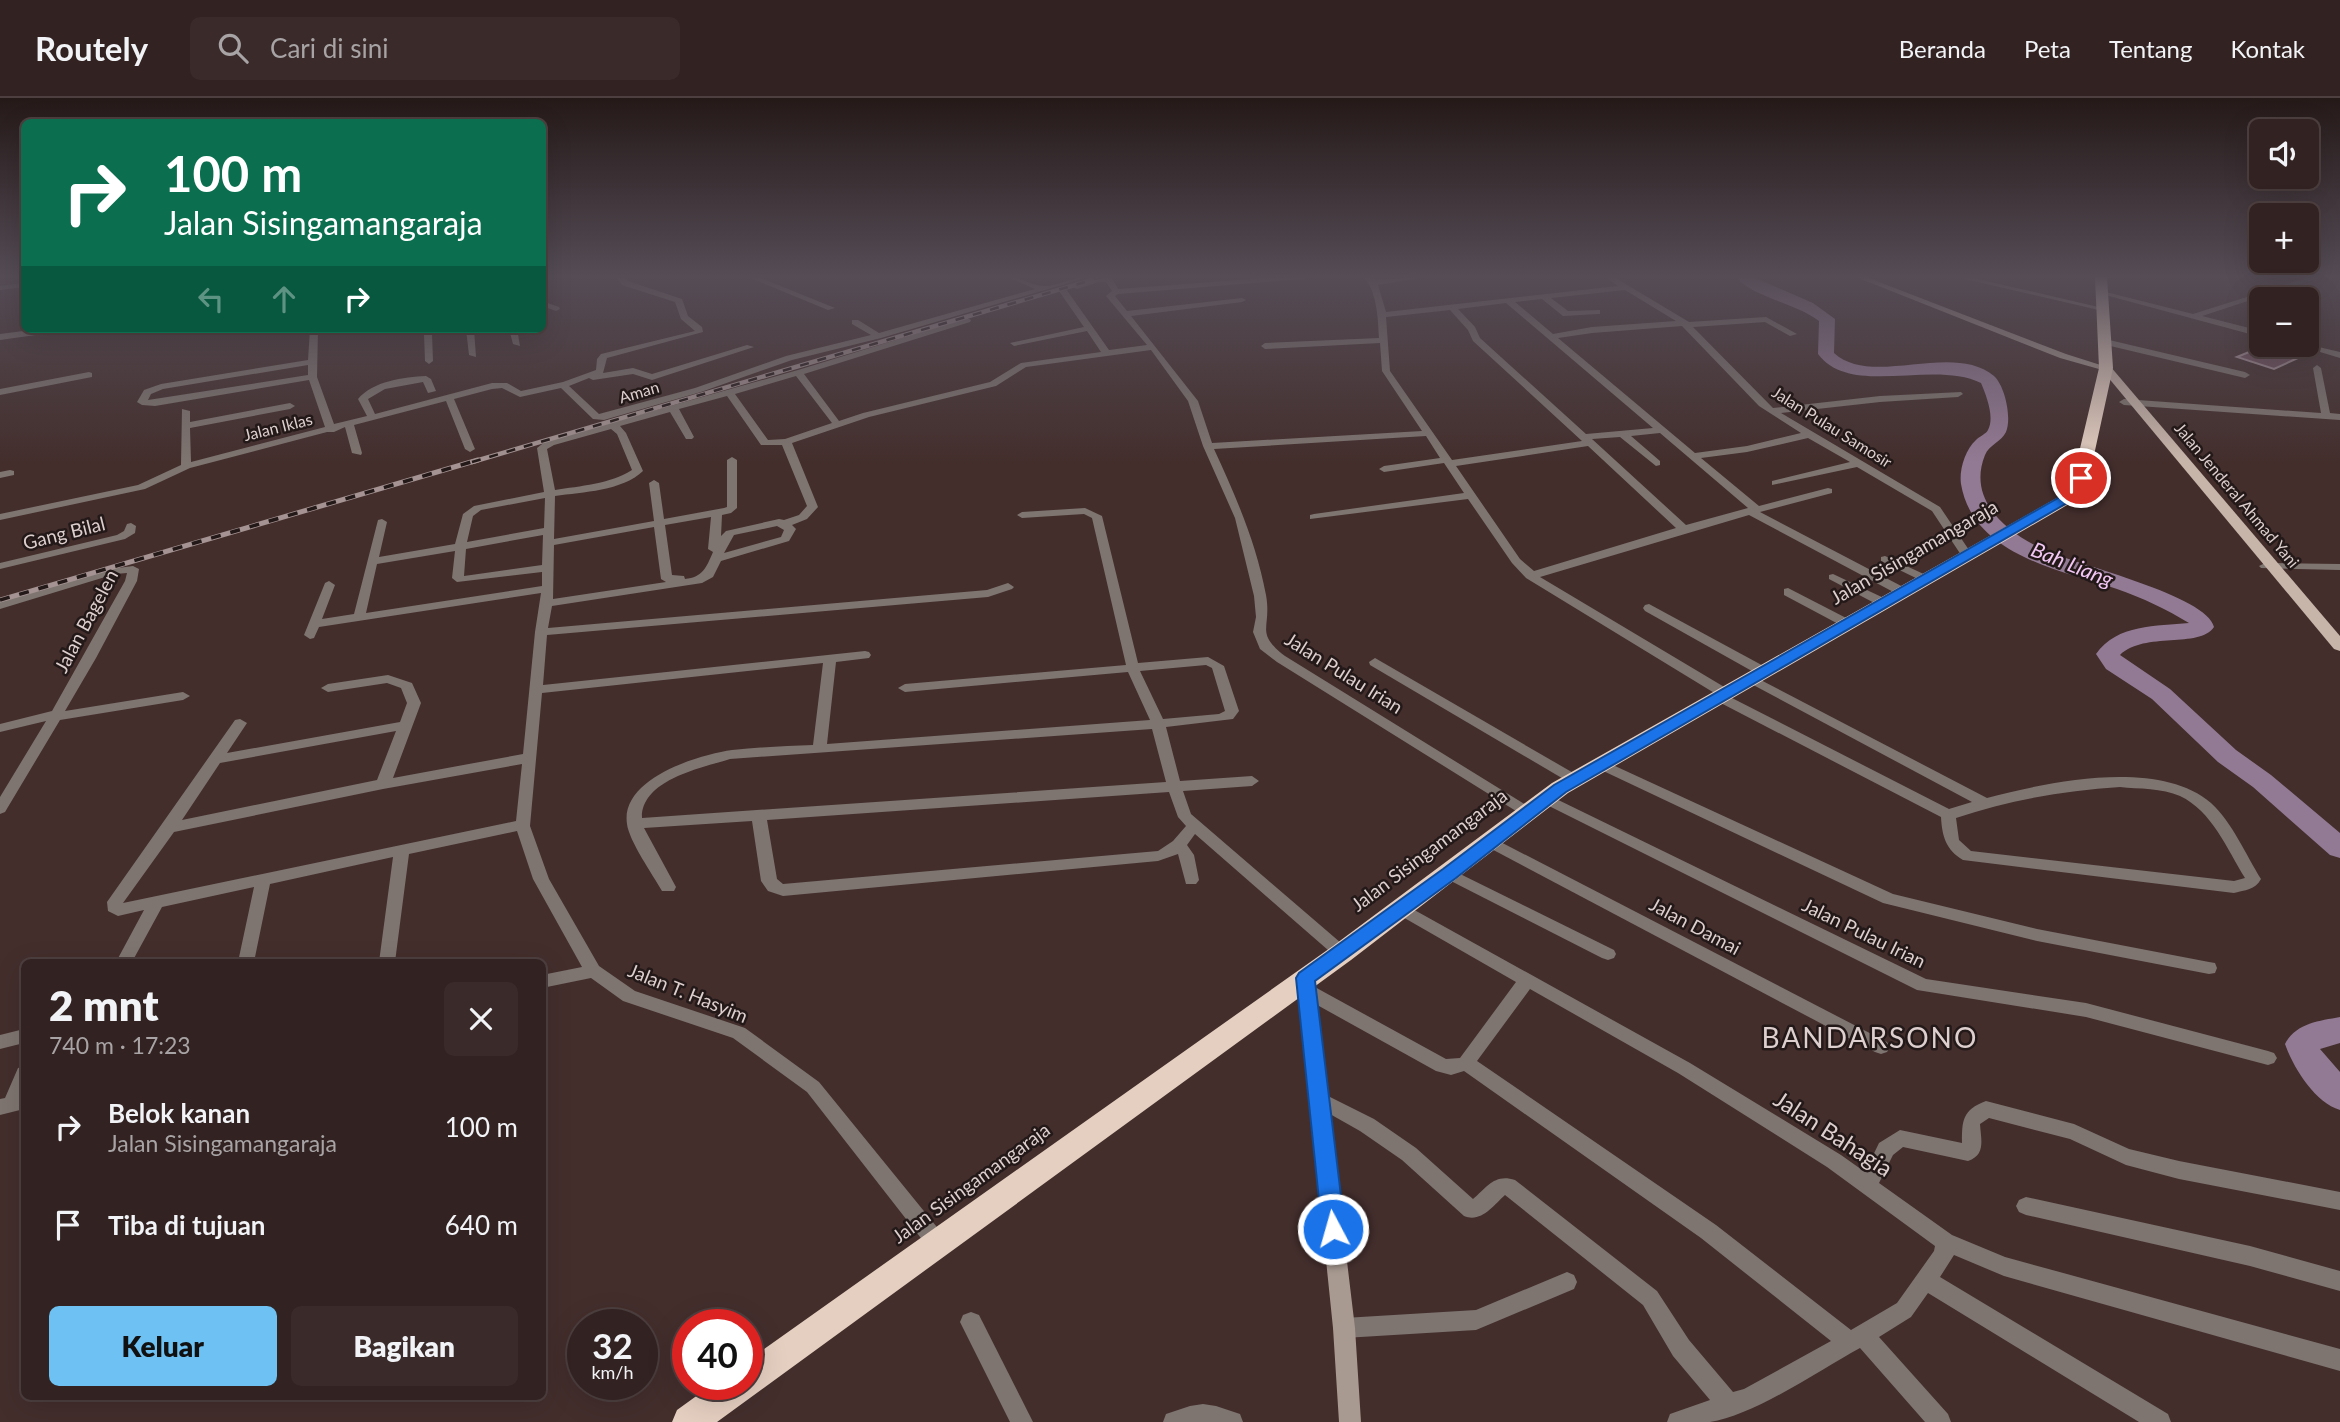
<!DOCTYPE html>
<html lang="id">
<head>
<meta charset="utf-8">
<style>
  :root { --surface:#322221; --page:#3a2a2a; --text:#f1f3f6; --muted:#a8a4a5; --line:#4d3f3f; --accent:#6dc2f3 }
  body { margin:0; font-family:Lato,sans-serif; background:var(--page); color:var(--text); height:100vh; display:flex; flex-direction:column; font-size:26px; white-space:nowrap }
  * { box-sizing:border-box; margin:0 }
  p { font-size:23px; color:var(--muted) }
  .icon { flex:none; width:38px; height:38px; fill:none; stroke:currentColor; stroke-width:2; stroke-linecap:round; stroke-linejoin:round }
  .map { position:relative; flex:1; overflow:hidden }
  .drawer { position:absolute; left:21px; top:861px; width:525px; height:441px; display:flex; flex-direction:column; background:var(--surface); border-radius:10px; box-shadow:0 7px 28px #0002,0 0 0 2px var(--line) }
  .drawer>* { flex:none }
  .top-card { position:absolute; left:21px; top:21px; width:525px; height:214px; border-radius:10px; box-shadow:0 7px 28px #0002,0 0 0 2px var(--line); background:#0b6e4f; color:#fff; overflow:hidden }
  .tools { position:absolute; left:2249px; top:21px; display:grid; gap:14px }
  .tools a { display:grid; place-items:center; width:70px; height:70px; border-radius:10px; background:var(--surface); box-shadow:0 7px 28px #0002,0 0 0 2px var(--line); font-size:35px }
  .speed { position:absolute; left:567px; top:1211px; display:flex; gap:14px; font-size:35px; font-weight:700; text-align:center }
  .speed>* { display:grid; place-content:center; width:91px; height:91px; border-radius:50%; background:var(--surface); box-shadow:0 7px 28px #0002,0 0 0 2px var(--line); line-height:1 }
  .speed small { font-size:18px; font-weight:400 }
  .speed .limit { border:10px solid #d22; background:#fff; color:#111 }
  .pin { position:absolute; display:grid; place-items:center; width:60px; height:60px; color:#fff; margin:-30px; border:4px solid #fff; border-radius:50%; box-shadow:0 2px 7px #0007 }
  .me { position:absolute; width:77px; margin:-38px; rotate:354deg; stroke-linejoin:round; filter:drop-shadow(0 0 5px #0008) }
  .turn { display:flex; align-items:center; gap:24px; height:147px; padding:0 28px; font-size:32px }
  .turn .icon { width:91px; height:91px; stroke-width:2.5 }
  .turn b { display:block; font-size:49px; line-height:60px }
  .lanes { display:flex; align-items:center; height:66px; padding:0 28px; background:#0003; justify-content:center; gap:35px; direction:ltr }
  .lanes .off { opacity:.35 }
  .round { display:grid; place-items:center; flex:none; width:74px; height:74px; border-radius:10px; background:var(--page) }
  .overview { display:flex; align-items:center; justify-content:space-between; height:119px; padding:0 28px }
  h1 { font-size:42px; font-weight:800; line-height:52px }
  .button { display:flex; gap:14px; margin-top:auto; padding:14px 28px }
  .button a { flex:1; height:80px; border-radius:10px; background:var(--accent); color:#111; font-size:28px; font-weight:800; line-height:80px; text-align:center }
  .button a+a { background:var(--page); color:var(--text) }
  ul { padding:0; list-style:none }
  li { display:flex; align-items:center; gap:21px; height:98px; padding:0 28px }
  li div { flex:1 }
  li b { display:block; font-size:26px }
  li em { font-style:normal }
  header { display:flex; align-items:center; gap:42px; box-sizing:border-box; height:98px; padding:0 35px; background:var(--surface); border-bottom:2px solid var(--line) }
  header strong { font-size:33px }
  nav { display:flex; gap:38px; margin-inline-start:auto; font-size:24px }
  .search { width:490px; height:63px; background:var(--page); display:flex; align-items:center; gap:18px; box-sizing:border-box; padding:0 24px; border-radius:10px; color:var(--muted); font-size:26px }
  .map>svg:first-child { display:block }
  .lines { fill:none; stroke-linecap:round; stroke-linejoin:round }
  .river { fill:#937a94; fill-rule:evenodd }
  .building { fill:#785663; stroke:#b59da5; stroke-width:2 }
  .street { fill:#7e7570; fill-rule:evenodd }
  .secondary { fill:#a89a91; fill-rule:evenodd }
  .primary { fill:#c8b5aa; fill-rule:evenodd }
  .highway { fill:#e5cfc1; fill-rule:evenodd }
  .rail-far1-casing { stroke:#a49392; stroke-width:4.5 }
  .rail-casing { stroke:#a49392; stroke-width:5 }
  .rail-far1 { stroke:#231918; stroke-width:2.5; stroke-dasharray:9; stroke-linecap:butt }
  .rail { stroke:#231918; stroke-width:3.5; stroke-dasharray:10; stroke-linecap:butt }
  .route { fill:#1a73e8; stroke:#114b97; stroke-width:2 }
  .labels { text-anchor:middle; stroke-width:5; stroke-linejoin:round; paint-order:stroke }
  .far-street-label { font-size:16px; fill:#ddcfce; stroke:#231918 }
  .street-label { font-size:19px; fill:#ddcfce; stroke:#231918 }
  .water-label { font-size:21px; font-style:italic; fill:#f3c7f5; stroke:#231918 }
  .near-street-label { font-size:23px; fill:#ddcfce; stroke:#231918 }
  .near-quarter-label { font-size:28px; letter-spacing:2px; fill:#ddcfce; stroke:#231918 }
</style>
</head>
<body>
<header>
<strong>Routely</strong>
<div class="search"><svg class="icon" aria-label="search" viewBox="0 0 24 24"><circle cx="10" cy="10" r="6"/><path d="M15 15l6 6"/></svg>Cari di sini</div>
<nav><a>Beranda</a><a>Peta</a><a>Tentang</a><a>Kontak</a></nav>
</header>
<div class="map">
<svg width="2340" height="1324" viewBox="0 0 2340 1324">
  <rect width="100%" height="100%" fill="#432e2c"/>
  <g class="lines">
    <g class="river">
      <path d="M1736 179H1753L1813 205 1835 221 1834 255C1872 290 1952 243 1994 278 2005 288 2012 320 2006 334 2001 344 1989 347 1985 357 1966 404 2010 437 2047 453 2078 467 2208 498 2214 529 2199 551 2145 533 2120 557L2170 591 2236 652 2271 677 2340 735V760L2330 757 2253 689 2218 664 2152 601 2106 571 2096 556C2117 526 2157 528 2189 525 2166 511 2143 500 2117 491 2060 472 1973 457 1961 386 1959 372 1965 352 1976 342 1980 338 1986 336 1988 332 1995 319 1986 297 1981 285 1933 261 1851 300 1818 256L1819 223C1796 205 1752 199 1736 179Z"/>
      <path d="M2340 919V945L2320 951 2340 974V1012C2315 1004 2294 971 2285 946 2296 925 2319 923 2340 919Z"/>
    </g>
  </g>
  <path class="building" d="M2266 247 2300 259 2274 271 2237 259Z"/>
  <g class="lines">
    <g class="street">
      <path d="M616 179H624L628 183 682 201 688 218 702 229 703 234 607 260 603 275 633 270 652 276 747 247 754 249 652 282 633 276 593 282 589 280 569 288 599 316 695 290 786 258 871 237 852 226V222H858L879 235 1035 191 1008 179C1021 179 1030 187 1043 188 1056 189 1073 178 1089 179L881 240 792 262 701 294 604 322 593 321 561 290 520 299 502 290 492 291 454 301 475 351 470 354 465 351 446 303 354 327 362 355 361 357 352 355 345 329 334 334H327L190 370 145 391 0 422V416L138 387 181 367 182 311 190 313V324L290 305 295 308 290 311 190 330 191 364 325 329 309 282 155 308 142 307 137 304 144 292 161 286 308 262 310 231H318L317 279 334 326 367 318 358 301C373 283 404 279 426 278L431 281 436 293 428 295 423 284 385 291 368 301 375 316 492 285H507L521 293 563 284 596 272 597 261 601 256 695 233 681 221 675 204 622 187ZM308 267V277L148 302 151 296 163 291Z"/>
      <path d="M748 179H758L835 210 828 212Z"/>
      <path d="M1277 179H1307L1303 181 1118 196 1115 198 1127 213 1242 200 1246 202 1242 204 1131 218 1198 303 1212 345 1422 333 1382 273 1380 245 1265 251 1261 248 1265 245 1379 240C1378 219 1377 195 1364 179H1372L1376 182 1425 179 1378 187 1386 214 1618 188 1605 179H1614L1689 224 1766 219 1797 236 1790 238 1765 224 1693 229 1773 310 1880 298 1961 294 1963 296 1958 299 1880 304 1781 315 1940 409 1973 458 1971 460H1963L1932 413 1857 369 1772 387V383L1850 364 1808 340 1747 354 1701 360 1759 408 1828 390 1832 391V395L1760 414 1907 491V497H1899L1749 417 1540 479 1731 593 1733 596 1730 599 1949 711 1972 704 1744 582 1750 578 1755 579 1987 700C2048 684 2158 660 2211 705 2232 724 2246 757 2261 781 2255 792 2245 792 2234 795L1963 762C1946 752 1942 738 1941 719L1715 602 1713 599 1716 596 1526 480 1512 465 1468 401 1310 421V417L1314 416 1464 395 1444 365 1384 374 1379 371 1384 368 1440 360 1426 338 1214 351C1236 399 1256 444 1266 497 1272 531 1254 534 1285 558L1534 712 1536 715 1534 718H1524L1277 564 1260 551 1253 534 1256 519 1254 498 1235 420 1203 348 1188 303 1151 252 1026 269 996 288 869 319 792 345 818 409 807 421 792 427 796 431 789 443 721 463 713 479 702 485 552 508 548 530 987 492 1008 485 1014 489 1012 491 988 499 547 537 543 587 865 553 869 554 871 557 869 560 836 564 827 646 1150 622 1128 574 905 594 898 590 905 586 1126 567 1092 420 1084 416 1022 420 1017 417 1022 414 1085 410 1102 418 1138 565 1208 559 1224 568 1239 613 1233 621 1166 629 1180 683 1252 678 1259 683 1252 688 1183 693 1191 716 1348 851 1350 855 1348 859 1342 861 1336 859 1195 736 1187 747 1194 757 1199 782 1196 786H1186L1178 756 1158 763 783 798 768 793 761 783 752 723 644 730 676 789 674 793H662C653 777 629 743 627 726 620 681 697 657 732 652 759 649 786 648 813 647L823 565 542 595 530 728 549 781 599 868 635 893 745 930 819 984 945 1139 948 1146 945 1153 938 1155 931 1153 807 994 733 940 623 903 591 880 542 890V877L582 869 533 781 517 733 409 756 395 864H379L393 759 270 786 254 864H238L254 789 162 809 132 864H116L144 812 118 818 108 813 107 804 235 622 240 621 247 625 227 655 400 624 407 605 401 590 387 585 328 594 321 590 328 586 388 577 412 585 421 605 393 680 523 656 535 534 541 495 319 529 314 540 310 541 304 537 325 485 329 483 335 487 322 521 354 516 378 422 382 421 387 424 379 459 455 446 463 416 474 408 544 394 537 350 546 343 798 272 967 220 971 222 970 224 804 276 839 323 863 315 990 284 1021 265 1101 254 1087 233 1014 248 1010 245 1084 229 1059 193 1063 191H1066L1109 252 1147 247 1106 198 1112 193 1106 184H1099L1077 191 1073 189 1098 180H1112L1118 191ZM1625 192 1676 223 1592 229 1553 236 1515 204 1542 201 1563 218 1597 216H1600V212L1568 213 1551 200ZM1506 205 1653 330 1586 336 1480 240 1475 229 1458 211ZM1450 212 1468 232 1473 243 1582 343 1452 362 1390 273 1386 219ZM1682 228 1759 308 1801 335 1747 348 1695 355 1558 240 1592 235ZM796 278 832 325 785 341 768 342 735 296ZM727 298 761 347H782L807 408 799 417 784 422 779 421 726 433 721 438 722 417 731 415 737 410V362L732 359 727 362V409L724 410 664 421 659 385 654 382 649 385 654 423 554 441 555 398C583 394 622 393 643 373L626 335 620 328 670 314 686 341H692L694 339 679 311ZM611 331 617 336 632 372C610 386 580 388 555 392L547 351 554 347ZM1660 335 1748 410 1686 427 1592 341 1620 339 1656 368 1660 367V363L1631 338ZM1588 348 1676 430 1534 473 1520 461 1456 368ZM545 400 544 430 467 444 473 418 481 412ZM711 419 708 451 713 454C706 470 703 479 685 481L684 478 672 477 665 427ZM777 428 784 432 781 439 724 455 734 437ZM654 429 661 481 666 484 553 501 554 447ZM543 437 542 467 464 478 466 451ZM455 453 452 480 457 484 542 474V488L366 515 377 466ZM1206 567 1212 570 1225 613 1219 616 1163 621 1140 573ZM1152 631 1166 684 642 720C641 682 701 670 730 661ZM396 633 377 682 182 722 220 665ZM522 666 516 723 123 805 174 734 383 691ZM2120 689C2139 691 2162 690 2180 698 2212 713 2227 751 2245 780L2234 783 1971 753 1959 742 1956 720C2009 702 2063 693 2120 689ZM1169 694 1178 719 1186 728 1173 743 1158 753 783 786 777 781 767 722Z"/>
      <path d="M1956 179H1969L2107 211 2103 213Z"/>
      <path d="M2310 179H2321L2202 218 2261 233V239L2098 195 2102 193 2193 216Z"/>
      <path d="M24 185V189L0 192V188Z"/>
      <path d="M542 203 559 209 560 211 556 213 542 208Z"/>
      <path d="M39 231H61L57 234 0 242V236Z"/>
      <path d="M466 231H474L476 259 469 257Z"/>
      <path d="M509 231H517L520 248 513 246Z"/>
      <path d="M428 233 432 236 433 263 429 266 425 263 424 236Z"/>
      <path d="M2105 241 2245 274 2250 277 2245 280 2102 246 2101 244Z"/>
      <path d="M2306 246 2340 254V260L2297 247Z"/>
      <path d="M2317 267 2321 270 2330 315 2340 316V322L2124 307 2119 304 2124 301 2321 315 2313 270Z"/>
      <path d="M89 274 92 275V279L0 297V291Z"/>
      <path d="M10 372 14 373V377L0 380V374Z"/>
      <path d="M131 425 136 428 135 435 125 441 0 471V465L117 437 124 433 127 426Z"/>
      <path d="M1885 458 1930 479 1932 481 1930 483H1922L1881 463V459Z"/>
      <path d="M2265 465 2340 466V472L2261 470 2259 468Z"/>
      <path d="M133 468 139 471 137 483 96 560 65 613 183 594 190 598 183 602 60 622 5 714 0 716V699L46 623 0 634V626L52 613 125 483 127 475 115 476 0 511V503L110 471Z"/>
      <path d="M1833 476 1888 502 1890 505 1884 509 1880 508 1829 481V477Z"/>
      <path d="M1788 490 1852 523 1854 526 1848 530 1844 529 1784 497V491Z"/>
      <path d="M1649 506 1769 571 1770 574 1764 578 1759 577 1645 513 1643 510 1645 507Z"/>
      <path d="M1375 560 1582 680 1584 683 1577 688 1572 686 1370 567 1369 564Z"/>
      <path d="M1602 662 1893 796 2037 831 2209 864 2215 865 2217 870 2215 875 2209 876 2037 843 1883 805 1597 670 1595 667Z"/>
      <path d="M1546 696 1926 881 2086 905 2268 953 2274 955 2277 960 2274 965 2268 967 2086 919 1917 892 1541 704 1539 701 1541 698Z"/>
      <path d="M1489 738 1887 944 1890 949 1887 954 1881 956 1875 954 1484 747 1481 743 1484 739Z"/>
      <path d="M1450 771 1614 852 1616 856 1614 860 1608 862 1602 860 1445 780 1442 776 1445 772Z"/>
      <path d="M1400 804 1690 965 1841 1057 1865 1074 1879 1045 1900 1032 1962 1045C1962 1023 1962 1012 1986 1003L2074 1026 2129 1051 2179 1063 2340 1094V1112L2179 1081 2126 1067 2070 1041 1989 1020 1980 1026C1981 1042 1986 1057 1968 1063L1903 1049 1893 1057 1879 1085 1952 1137 2005 1159 2340 1251V1273L2004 1178 1954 1157 1940 1179 2168 1316 2171 1324H2139L1928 1195 1911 1219 1879 1239 1948 1316 1951 1324H1925L1860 1250C1820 1272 1753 1318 1710 1324 1696 1324 1681 1324 1667 1324L1670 1316 1710 1302 1673 1258 1643 1207 1505 1097C1493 1108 1481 1125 1464 1118L1402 1062 1360 1033 1314 1007 1311 1002 1314 997 1320 994 1374 1021 1416 1050 1473 1101C1487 1089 1495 1075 1515 1082L1657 1193 1689 1242 1733 1294 1744 1291 1831 1243 1701 1140 1464 973 1451 977 1436 973 1301 898 1299 893 1301 888 1307 886 1313 888 1446 961 1460 960 1516 884 1394 814 1392 810 1394 806ZM1530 891 1678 975 1827 1069 1935 1148 1934 1153 1897 1205 1851 1232 1716 1127 1477 963Z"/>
      <path d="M24 931V945L0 951V937Z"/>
      <path d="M24 968V1011L0 1017V1001L5 1000 18 970Z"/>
      <path d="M2026 1099 2250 1148 2340 1173V1193L2250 1168 2026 1117 2019 1114 2016 1108 2019 1102Z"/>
      <path d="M1567 1174 1574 1177 1577 1184 1574 1191 1476 1232 1344 1240 1336 1237 1333 1230 1336 1223 1344 1220 1476 1212Z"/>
      <path d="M971 1214 979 1217 1033 1324H1010L960 1224 963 1217Z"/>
      <path d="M1203 1306 1216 1308 1240 1316 1243 1324H1163L1166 1316 1190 1308Z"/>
    </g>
    <g class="secondary">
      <path d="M1856 179H1866L2066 256 2110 270 2106 273 2060 260Z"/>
      <path d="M1305 874 1311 875 1313 880 1355 1230 1361 1324H1339L1333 1230 1297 880 1299 875Z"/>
    </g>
    <path class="primary" d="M2102 268H2110L2340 538V553L2334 551 2102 272Z"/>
    <path class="highway" d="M2095 179H2107L2113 270 2089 380 2076 402 1568 695 1351 862 717 1324H672L677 1312 713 1286H747V1263L1333 848 1552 685 2064 396 2073 380 2099 270Z"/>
    <defs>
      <path id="rail-far1" d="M472 364 1102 179"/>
      <path id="rail" d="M0 502 478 362"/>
    </defs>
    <use href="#rail-far1" class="rail-far1-casing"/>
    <use href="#rail" class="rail-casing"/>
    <use href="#rail-far1" class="rail-far1"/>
    <use href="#rail" class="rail"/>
  </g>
  <linearGradient id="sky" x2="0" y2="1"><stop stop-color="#251918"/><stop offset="0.49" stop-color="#554c56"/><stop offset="1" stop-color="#554c56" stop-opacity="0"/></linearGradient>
  <rect width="2340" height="364" fill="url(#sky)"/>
  <path class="route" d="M2081 377 2087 380 2074 401 1566 694 1456 780 1315 883 1345 1131 1341 1138 1333 1141 1325 1138 1322 1131 1296 880 1299 875 1443 771 1554 687 2065 396 2077 378Z"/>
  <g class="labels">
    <g class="far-street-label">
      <text transform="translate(639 294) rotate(-16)" y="6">Aman</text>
      <text transform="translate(278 329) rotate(-14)" y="6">Jalan Iklas</text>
      <text transform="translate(1832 329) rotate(32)" y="6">Jalan Pulau Samosir</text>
      <text transform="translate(2237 397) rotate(50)" y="6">Jalan Jenderal Ahmad Yani</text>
    </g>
    <g class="street-label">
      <text transform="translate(64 435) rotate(-14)" y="7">Gang Bilal</text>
      <text transform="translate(1914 454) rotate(-30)" y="7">Jalan Sisingamangaraja</text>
      <text transform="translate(86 523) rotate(-62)" y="7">Jalan Bagelen</text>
      <text transform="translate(1344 575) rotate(32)" y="7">Jalan Pulau Irian</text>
      <text transform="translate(1429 752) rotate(-37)" y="7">Jalan Sisingamangaraja</text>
      <text transform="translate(1695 828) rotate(28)" y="7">Jalan Damai</text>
      <text transform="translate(1864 835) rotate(26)" y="7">Jalan Pulau Irian</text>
      <text transform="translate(688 895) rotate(22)" y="7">Jalan T. Hasyim</text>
      <text transform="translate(971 1085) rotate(-36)" y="7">Jalan Sisingamangaraja</text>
    </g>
    <g class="water-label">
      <text transform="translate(2072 467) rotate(22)" y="7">Bah Liang</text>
    </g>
    <g class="near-street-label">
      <text transform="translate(1833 1036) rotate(33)" y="8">Jalan Bahagia</text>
    </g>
    <g class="near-quarter-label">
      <text x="1870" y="950">BANDARSONO</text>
    </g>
  </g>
</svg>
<div class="tools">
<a><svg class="icon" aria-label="sound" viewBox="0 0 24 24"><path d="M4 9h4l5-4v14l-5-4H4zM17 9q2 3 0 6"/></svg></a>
<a>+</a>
<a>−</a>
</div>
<div class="speed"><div>32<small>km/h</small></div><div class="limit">40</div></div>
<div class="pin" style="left:2081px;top:380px;background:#d93025"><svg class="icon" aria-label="arrive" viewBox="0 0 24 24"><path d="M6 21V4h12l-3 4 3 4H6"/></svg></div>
<svg class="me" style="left:1333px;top:1131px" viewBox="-20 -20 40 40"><circle r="17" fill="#1a73e8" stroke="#fff" stroke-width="3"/><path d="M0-11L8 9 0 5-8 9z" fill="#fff"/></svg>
<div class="top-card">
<div class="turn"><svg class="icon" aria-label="right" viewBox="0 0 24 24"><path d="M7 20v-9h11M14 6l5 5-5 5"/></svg><div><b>100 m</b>Jalan Sisingamangaraja</div></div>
<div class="lanes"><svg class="icon off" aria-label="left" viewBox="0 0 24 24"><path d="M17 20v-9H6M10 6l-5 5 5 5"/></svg><svg class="icon off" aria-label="ahead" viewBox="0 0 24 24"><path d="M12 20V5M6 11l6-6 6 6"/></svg><svg class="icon" aria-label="right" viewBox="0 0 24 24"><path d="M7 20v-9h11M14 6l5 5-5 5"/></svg></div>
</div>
<section class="drawer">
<div class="overview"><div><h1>2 mnt</h1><p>740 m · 17:23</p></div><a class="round"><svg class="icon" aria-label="close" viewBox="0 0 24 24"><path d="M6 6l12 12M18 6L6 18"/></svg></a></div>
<ul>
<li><svg class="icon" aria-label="right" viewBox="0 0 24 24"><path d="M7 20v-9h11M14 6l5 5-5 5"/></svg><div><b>Belok kanan</b><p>Jalan Sisingamangaraja</p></div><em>100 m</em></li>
<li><svg class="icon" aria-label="arrive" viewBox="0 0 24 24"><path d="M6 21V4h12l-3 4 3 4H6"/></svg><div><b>Tiba di tujuan</b></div><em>640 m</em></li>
</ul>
<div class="button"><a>Keluar</a><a>Bagikan</a></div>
</section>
</div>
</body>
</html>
